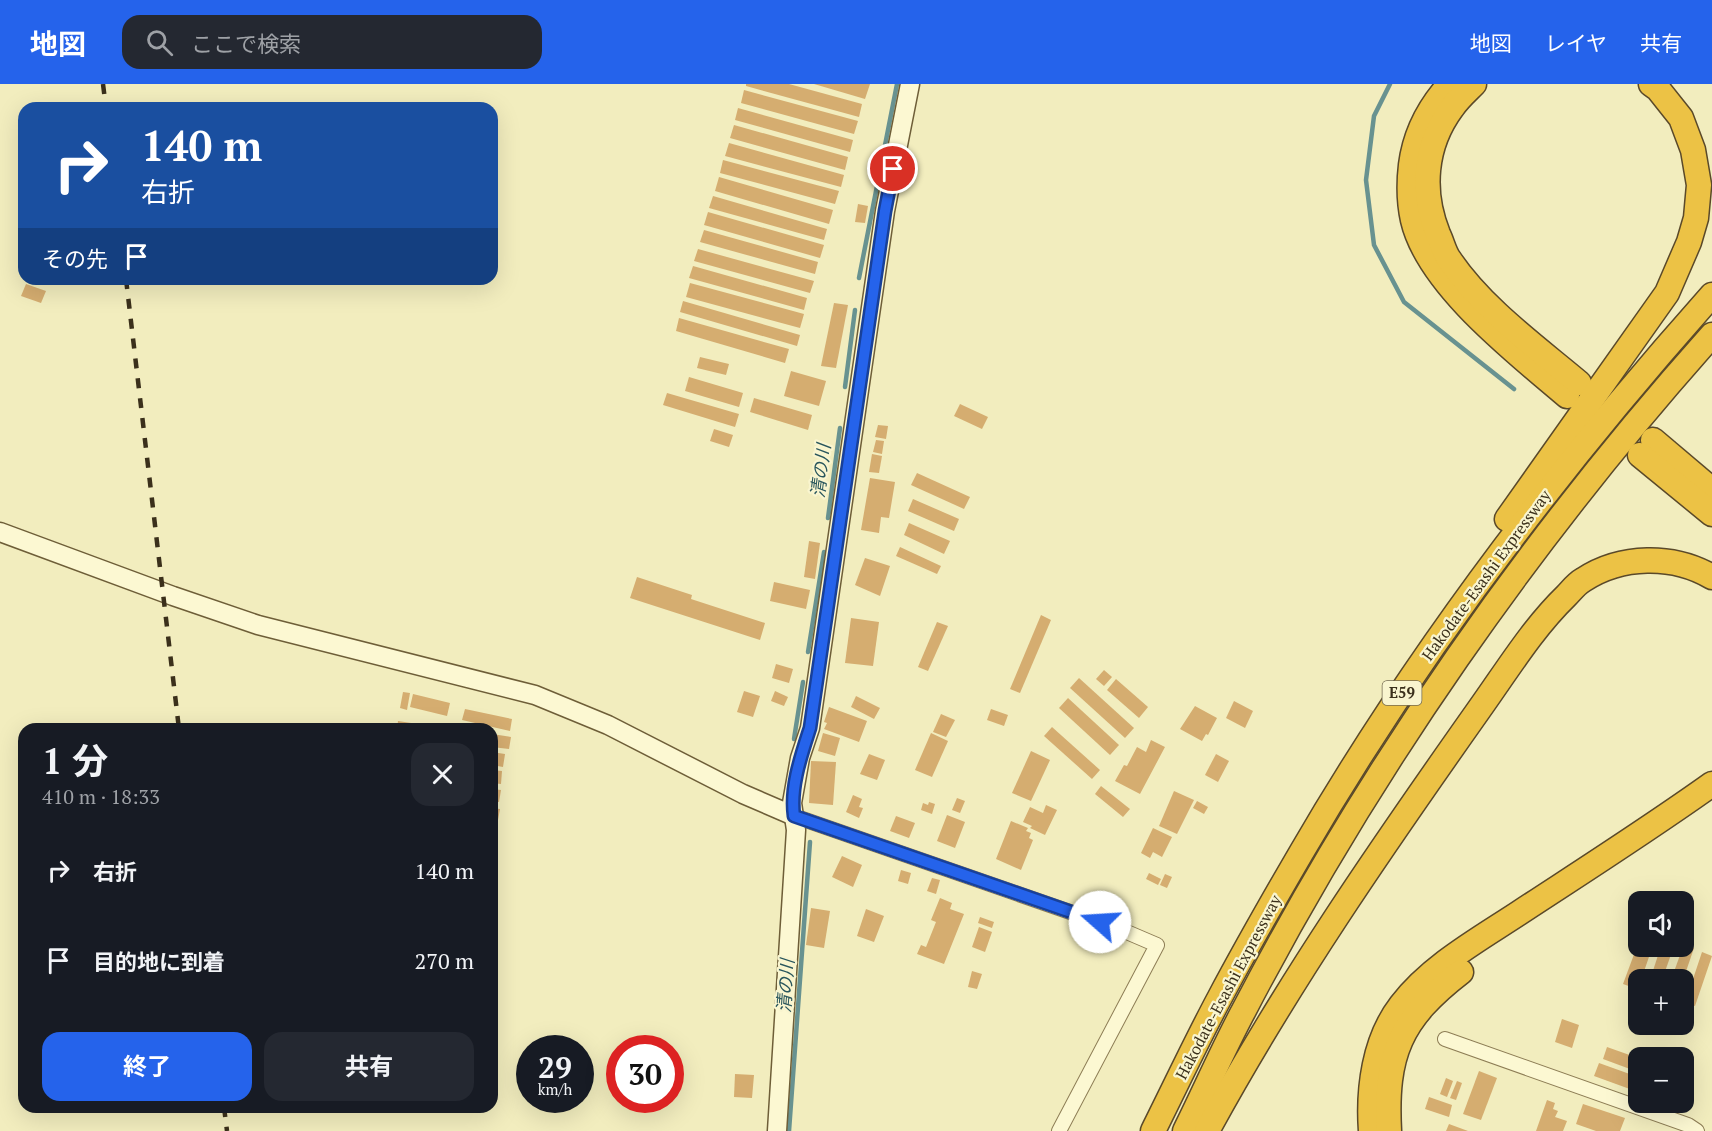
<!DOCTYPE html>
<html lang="ja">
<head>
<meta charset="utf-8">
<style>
  :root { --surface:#171b24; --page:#242831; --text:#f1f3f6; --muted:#9ea1a6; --accent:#2563eb }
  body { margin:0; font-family:"PT Serif","Noto Sans JP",serif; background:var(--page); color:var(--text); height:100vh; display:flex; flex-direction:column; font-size:22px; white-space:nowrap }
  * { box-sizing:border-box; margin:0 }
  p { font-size:20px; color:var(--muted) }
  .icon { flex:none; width:33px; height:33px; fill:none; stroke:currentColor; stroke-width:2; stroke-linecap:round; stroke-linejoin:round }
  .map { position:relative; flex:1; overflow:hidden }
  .drawer { position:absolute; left:18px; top:639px; width:480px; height:390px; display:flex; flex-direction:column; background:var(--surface); border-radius:18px; box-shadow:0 6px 24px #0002 }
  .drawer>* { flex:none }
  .banner { position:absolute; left:18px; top:18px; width:480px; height:183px; border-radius:18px; box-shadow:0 6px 24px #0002; background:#1a4fa0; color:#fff; overflow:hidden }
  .tools { position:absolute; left:1628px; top:807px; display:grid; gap:12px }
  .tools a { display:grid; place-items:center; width:66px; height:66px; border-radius:12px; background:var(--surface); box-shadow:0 6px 24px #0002; font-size:30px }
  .speed { position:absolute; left:516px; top:951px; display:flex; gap:12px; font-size:30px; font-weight:700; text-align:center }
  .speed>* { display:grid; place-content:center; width:78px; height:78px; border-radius:50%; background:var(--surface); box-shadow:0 6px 24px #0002; line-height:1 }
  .speed small { font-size:15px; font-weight:400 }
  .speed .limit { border:9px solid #d22; background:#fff; color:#111 }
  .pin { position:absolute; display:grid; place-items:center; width:51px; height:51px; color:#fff; margin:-26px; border:3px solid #fff; border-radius:50%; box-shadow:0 2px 6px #0007 }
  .me { position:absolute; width:66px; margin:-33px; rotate:289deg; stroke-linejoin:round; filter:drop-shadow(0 0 4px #0008) }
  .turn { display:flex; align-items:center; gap:21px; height:126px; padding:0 24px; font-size:27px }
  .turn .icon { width:78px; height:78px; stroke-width:2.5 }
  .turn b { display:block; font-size:42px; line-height:51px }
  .then { display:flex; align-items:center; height:57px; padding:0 24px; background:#0003; gap:12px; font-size:22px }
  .round { display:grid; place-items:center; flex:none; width:63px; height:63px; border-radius:18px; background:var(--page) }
  .overview { display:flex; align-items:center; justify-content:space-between; height:102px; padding:0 24px }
  h1 { font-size:36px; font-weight:700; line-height:45px }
  .cta { display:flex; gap:12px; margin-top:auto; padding:12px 24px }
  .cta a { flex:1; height:69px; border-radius:18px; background:var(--accent); color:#fff; font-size:24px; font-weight:700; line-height:69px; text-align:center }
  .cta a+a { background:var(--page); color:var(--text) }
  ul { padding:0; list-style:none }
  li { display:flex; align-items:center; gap:18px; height:90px; padding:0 24px }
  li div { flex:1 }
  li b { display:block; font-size:22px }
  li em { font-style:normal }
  header { display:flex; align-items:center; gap:36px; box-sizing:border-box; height:84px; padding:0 30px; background:var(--accent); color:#fff }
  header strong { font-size:28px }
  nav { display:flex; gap:33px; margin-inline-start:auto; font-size:21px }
  .search { width:420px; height:54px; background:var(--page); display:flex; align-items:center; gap:15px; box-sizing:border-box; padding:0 21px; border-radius:18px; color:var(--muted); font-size:22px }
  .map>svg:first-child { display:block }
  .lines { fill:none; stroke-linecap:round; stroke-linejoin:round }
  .stream { stroke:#689290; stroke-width:4.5 }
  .building { fill:#d5ad70 }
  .street-casing { stroke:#8d7d55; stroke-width:16 }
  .secondary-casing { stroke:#6e5e38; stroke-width:21 }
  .highway-casing { stroke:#5a492a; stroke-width:27 }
  .street { stroke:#fcf8d2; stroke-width:14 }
  .secondary { stroke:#fcf8d2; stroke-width:18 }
  .highway { stroke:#ecc245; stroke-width:24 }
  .rail { stroke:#3b301b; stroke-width:4.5; stroke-dasharray:10 10; stroke-linecap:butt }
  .route-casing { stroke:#184099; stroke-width:15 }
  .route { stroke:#2563eb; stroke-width:10 }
  .labels { text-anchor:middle; stroke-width:4.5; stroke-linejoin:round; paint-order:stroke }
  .shield { fill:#f9f5cf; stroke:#746b51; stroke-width:1.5 }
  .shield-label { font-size:15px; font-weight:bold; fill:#3b301b }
  .street-label { font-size:16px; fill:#3b301b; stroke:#f9f5cf }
  .water-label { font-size:18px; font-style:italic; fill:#29565c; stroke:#f9f5cf }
</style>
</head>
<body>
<header>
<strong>地図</strong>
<div class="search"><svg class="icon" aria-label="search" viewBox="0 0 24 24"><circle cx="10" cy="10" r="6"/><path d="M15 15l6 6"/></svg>ここで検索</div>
<nav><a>地図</a><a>レイヤ</a><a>共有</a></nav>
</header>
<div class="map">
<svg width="1712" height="1047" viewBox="0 0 1712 1047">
  <rect width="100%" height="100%" fill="#f2edbe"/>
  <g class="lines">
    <g class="stream">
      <path d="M1390 0 1374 32 1366 96 1374 161 1404 218 1514 305"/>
      <path d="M859 194 897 0"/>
      <path d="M845 303 855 226"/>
      <path d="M828 434 840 344"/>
      <path d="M808 568 824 468"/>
      <path d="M794 655 803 598"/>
      <path d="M789 1047 810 758"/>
    </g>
  </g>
  <g class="building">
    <path d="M746 0H789L862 20 859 33 746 2Z"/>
    <path d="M814 0H870L865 15Z"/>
    <path d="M744 6 858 37 854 50 741 19Z"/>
    <path d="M738 24 853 56 850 68 735 36Z"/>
    <path d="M734 41 848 73 845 86 730 54Z"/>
    <path d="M729 59 844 91 841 103 725 72Z"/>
    <path d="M723 76 839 107 835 120 720 89Z"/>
    <path d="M719 93 833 126 829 140 715 107Z"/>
    <path d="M713 112 827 145 824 156 709 124Z"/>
    <path d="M858 120 868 122 865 139 855 138Z"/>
    <path d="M708 128 824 161 820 174 704 141Z"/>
    <path d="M704 146 818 178 815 190 700 158Z"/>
    <path d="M698 165 814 197 810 209 694 177Z"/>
    <path d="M693 182 807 214 804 226 689 194Z"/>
    <path d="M690 199 804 230 800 244 686 213Z"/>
    <path d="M26 200 46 207 41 219 21 212Z"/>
    <path d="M683 217 800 251 797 262 680 228Z"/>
    <path d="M834 219 848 221 836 284 821 282Z"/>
    <path d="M679 234 789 265 785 279 676 247Z"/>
    <path d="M700 273 729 280 726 291 697 284Z"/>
    <path d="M791 287 826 297 819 322 784 312Z"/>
    <path d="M689 293 743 309 739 323 685 307Z"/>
    <path d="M667 309 739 330 735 343 663 321Z"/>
    <path d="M754 314 812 331 808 346 750 328Z"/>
    <path d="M960 320 988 333 982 345 954 332Z"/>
    <path d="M878 341 888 342 886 355 875 353Z"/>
    <path d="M714 345 733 351 729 363 710 357Z"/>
    <path d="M876 356 884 357 882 370 873 368Z"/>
    <path d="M872 370 882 372 879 389 869 388Z"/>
    <path d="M917 389 970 413 964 425 911 401Z"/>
    <path d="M870 394 895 398 889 434 881 433 879 449 861 446Z"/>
    <path d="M913 415 959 435 954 447 908 427Z"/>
    <path d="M909 439 950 457 944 470 904 451Z"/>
    <path d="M809 457 820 459 815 495 804 493Z"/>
    <path d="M900 463 941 482 937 490 896 472Z"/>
    <path d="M865 474 890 482 880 512 855 501Z"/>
    <path d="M637 493 692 511 691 515 765 539 760 556 630 514Z"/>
    <path d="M774 498 810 506 806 525 770 517Z"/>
    <path d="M1041 531 1051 536 1020 609 1010 605Z"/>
    <path d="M851 534 879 538 873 582 845 579Z"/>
    <path d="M937 538 948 542 928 587 918 583Z"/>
    <path d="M776 580 793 585 789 599 772 594Z"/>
    <path d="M1104 586 1112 593 1104 602 1096 595Z"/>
    <path d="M1079 594 1134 644 1125 654 1070 604Z"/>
    <path d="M1116 595 1148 623 1139 634 1107 606Z"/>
    <path d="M744 607 760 612 753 633 737 628Z"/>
    <path d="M775 607 788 613 784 622 771 617Z"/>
    <path d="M403 608 410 609 407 626 400 624Z"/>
    <path d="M413 610 450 619 447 632 410 623Z"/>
    <path d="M856 612 880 624 874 635 851 623Z"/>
    <path d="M1068 614 1119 661 1110 671 1059 624Z"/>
    <path d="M1234 617 1253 627 1245 644 1226 634Z"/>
    <path d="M1195 622 1217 634 1208 651 1206 650 1202 657 1180 645Z"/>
    <path d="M829 623 867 637 859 658 824 645 827 639 824 638Z"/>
    <path d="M465 625 512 635 510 647 462 636Z"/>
    <path d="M991 625 1008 631 1004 642 987 636Z"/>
    <path d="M941 630 955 636 946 653 933 648Z"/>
    <path d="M398 637 444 644V645H397Z"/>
    <path d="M1052 643 1100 686 1092 695 1044 652Z"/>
    <path d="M823 649 840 654 835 672 818 667Z"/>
    <path d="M931 649 948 657 932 693 915 686Z"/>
    <path d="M492 650 511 653 509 665 492 663Z"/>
    <path d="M1151 656 1165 663 1140 710 1115 697 1124 681 1127 682 1137 663 1146 668Z"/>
    <path d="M1031 667 1050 676 1031 717 1012 709Z"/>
    <path d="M492 668 505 670 503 683 492 681Z"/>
    <path d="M869 670 885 676 877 696 860 690Z"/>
    <path d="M1216 670 1229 677 1218 698 1205 691Z"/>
    <path d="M811 677 836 678 833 721 809 719Z"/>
    <path d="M492 686 502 687 501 700 492 699Z"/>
    <path d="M1101 702 1130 725 1123 733 1095 710Z"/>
    <path d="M492 705 501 706 499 718 492 717Z"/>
    <path d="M1174 707 1194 716 1177 750 1159 742Z"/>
    <path d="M853 711 862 715 859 723 863 724 859 734 846 728Z"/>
    <path d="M957 714 965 717 960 729 952 726Z"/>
    <path d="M1197 717 1208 723 1204 730 1193 724Z"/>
    <path d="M929 718 935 720 932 730 921 726 923 719 928 721Z"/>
    <path d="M1046 721 1057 726 1045 751 1030 744 1032 742 1023 738 1030 723 1043 729Z"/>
    <path d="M492 724 500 725 498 736 492 735Z"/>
    <path d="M947 731 965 738 955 764 937 757Z"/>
    <path d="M896 732 915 739 909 754 890 747Z"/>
    <path d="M1011 737 1028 744 1026 747 1031 749 1029 754 1033 756 1021 786 996 775Z"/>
    <path d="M1153 744 1172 753 1162 773 1153 768 1150 774 1141 769Z"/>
    <path d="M842 772 862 781 853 803 832 793Z"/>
    <path d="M901 786 911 789 908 800 898 797Z"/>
    <path d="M1149 789 1161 795 1158 801 1146 795Z"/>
    <path d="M1165 790 1172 793 1167 804 1160 801Z"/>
    <path d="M932 794 940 796 936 810 927 807Z"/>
    <path d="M940 814 952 819 950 825 964 830 944 880 917 870 921 861 926 863 936 838 931 836Z"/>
    <path d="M811 824 830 827 824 864 806 861Z"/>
    <path d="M866 825 884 832 874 858 857 852Z"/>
    <path d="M980 833 994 838 992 844 978 839Z"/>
    <path d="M979 843 992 848 985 868 972 863Z"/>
    <path d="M1684 860 1694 864 1683 896H1671Z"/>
    <path d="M1661 862H1674L1662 896H1650Z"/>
    <path d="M1636 865 1650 870 1641 896H1638L1637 905 1623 900Z"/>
    <path d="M1702 868 1712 872 1695 922 1685 919Z"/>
    <path d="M972 887 982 890 977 905 968 903Z"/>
    <path d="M1562 935 1579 941 1572 964 1555 958Z"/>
    <path d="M1607 963 1638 974V988L1603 975Z"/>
    <path d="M1599 979 1638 993V1008L1594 992Z"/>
    <path d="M1479 987 1497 994 1481 1036 1463 1030Z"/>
    <path d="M735 990 754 991 752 1014 734 1013Z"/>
    <path d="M1446 994 1453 997 1447 1013 1440 1010Z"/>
    <path d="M1457 997 1462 999 1456 1016 1450 1014Z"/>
    <path d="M1429 1013 1452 1021 1449 1033 1425 1025Z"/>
    <path d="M1547 1016 1555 1019 1553 1025 1558 1027 1555 1033 1567 1037 1563 1047H1536Z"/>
    <path d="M1583 1020 1625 1034 1620 1047H1596L1576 1040Z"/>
    <path d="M1449 1040 1468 1047H1446Z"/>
  </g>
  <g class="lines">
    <defs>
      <g id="street">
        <path d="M794 732 1122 846 1157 861 1059 1047"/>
        <path d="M1445 955 1688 1041 1697 1047"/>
      </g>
      <g id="secondary">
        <path d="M0 448 173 512 258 541 535 611 608 641 743 710 794 732"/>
        <path d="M777 1047 796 746 792 719 800 674 810 644 885 127 910 0"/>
      </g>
      <g id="highway">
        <path d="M1450 0C1429 23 1415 50 1411 81 1409 98 1409 118 1413 136 1428 201 1518 270 1567 312"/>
        <path d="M1474 0C1466 8 1458 15 1452 24 1424 62 1421 108 1438 150 1442 158 1444 168 1449 175 1481 223 1535 262 1579 299"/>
        <path d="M1653 356 1712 406"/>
        <path d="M1640 371 1712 430"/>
        <path d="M1507 435 1667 209 1689 158 1696 134 1699 101 1693 66 1681 34 1658 5 1651 0"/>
        <path d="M1153 1047C1175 1003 1196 958 1219 915 1245 866 1273 817 1301 769 1417 569 1558 384 1712 211"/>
        <path d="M1185 1047C1205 1007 1223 965 1244 926 1370 684 1530 455 1712 251"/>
        <path d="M1207 1047C1287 900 1382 763 1478 627 1506 588 1532 545 1566 512 1571 507 1576 500 1583 496 1621 471 1673 470 1712 493"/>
        <path d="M1371 1047C1368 1005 1374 956 1401 921 1431 882 1478 856 1519 829 1583 787 1649 745 1712 700"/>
        <path d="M1389 1047C1385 970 1400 935 1461 888"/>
      </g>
    </defs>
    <use href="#street" class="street-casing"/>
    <use href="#secondary" class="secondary-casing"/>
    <use href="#highway" class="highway-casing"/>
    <use href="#street" class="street"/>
    <use href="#secondary" class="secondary"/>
    <use href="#highway" class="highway"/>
    <g class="rail">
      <path d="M103 0 106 24"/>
      <path d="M126 195 179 645"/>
      <path d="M224 1023 227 1047"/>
    </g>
  </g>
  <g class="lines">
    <defs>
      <path id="route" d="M893 85 885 127 810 644C801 672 790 703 794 732L1100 838"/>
    </defs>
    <use href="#route" class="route-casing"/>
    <use href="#route" class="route"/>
  </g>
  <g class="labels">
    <rect class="shield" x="1382.5" y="597" width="39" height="24" rx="4.5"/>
    <g class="shield-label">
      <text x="1402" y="614">E59</text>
    </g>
    <g class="street-label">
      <text transform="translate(1486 491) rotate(-54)" y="6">Hakodate-Esashi Expressway</text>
      <text transform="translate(1228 903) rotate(-62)" y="6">Hakodate-Esashi Expressway</text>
    </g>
    <g class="water-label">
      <text transform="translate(821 387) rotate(-83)" y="6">清の川</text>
      <text transform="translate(786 902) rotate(-86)" y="6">清の川</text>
    </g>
  </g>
</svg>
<div class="tools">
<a><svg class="icon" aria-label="sound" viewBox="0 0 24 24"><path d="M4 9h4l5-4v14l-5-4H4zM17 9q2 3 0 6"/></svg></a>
<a>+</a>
<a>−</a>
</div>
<div class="speed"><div>29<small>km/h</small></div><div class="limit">30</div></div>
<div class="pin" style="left:893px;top:85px;background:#d93025"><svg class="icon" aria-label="arrive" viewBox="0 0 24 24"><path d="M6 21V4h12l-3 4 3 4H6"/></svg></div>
<svg class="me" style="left:1100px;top:838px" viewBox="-20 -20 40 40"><circle r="19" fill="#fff"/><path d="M0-13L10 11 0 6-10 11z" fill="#2563eb"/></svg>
<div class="banner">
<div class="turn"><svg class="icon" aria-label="right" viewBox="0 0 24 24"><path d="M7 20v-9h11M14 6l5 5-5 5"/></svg><div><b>140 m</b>右折</div></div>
<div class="then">その先<svg class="icon" aria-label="arrive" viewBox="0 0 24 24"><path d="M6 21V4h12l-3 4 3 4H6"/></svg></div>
</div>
<section class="drawer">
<div class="overview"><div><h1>1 分</h1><p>410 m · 18:33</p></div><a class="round"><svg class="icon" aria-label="close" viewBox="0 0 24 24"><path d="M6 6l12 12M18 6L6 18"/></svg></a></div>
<ul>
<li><svg class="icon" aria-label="right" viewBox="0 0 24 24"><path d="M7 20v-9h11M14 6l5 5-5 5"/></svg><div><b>右折</b></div><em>140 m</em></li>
<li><svg class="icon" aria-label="arrive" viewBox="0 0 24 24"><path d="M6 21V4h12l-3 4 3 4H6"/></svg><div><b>目的地に到着</b></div><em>270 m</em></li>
</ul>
<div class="cta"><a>終了</a><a>共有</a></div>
</section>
</div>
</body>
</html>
